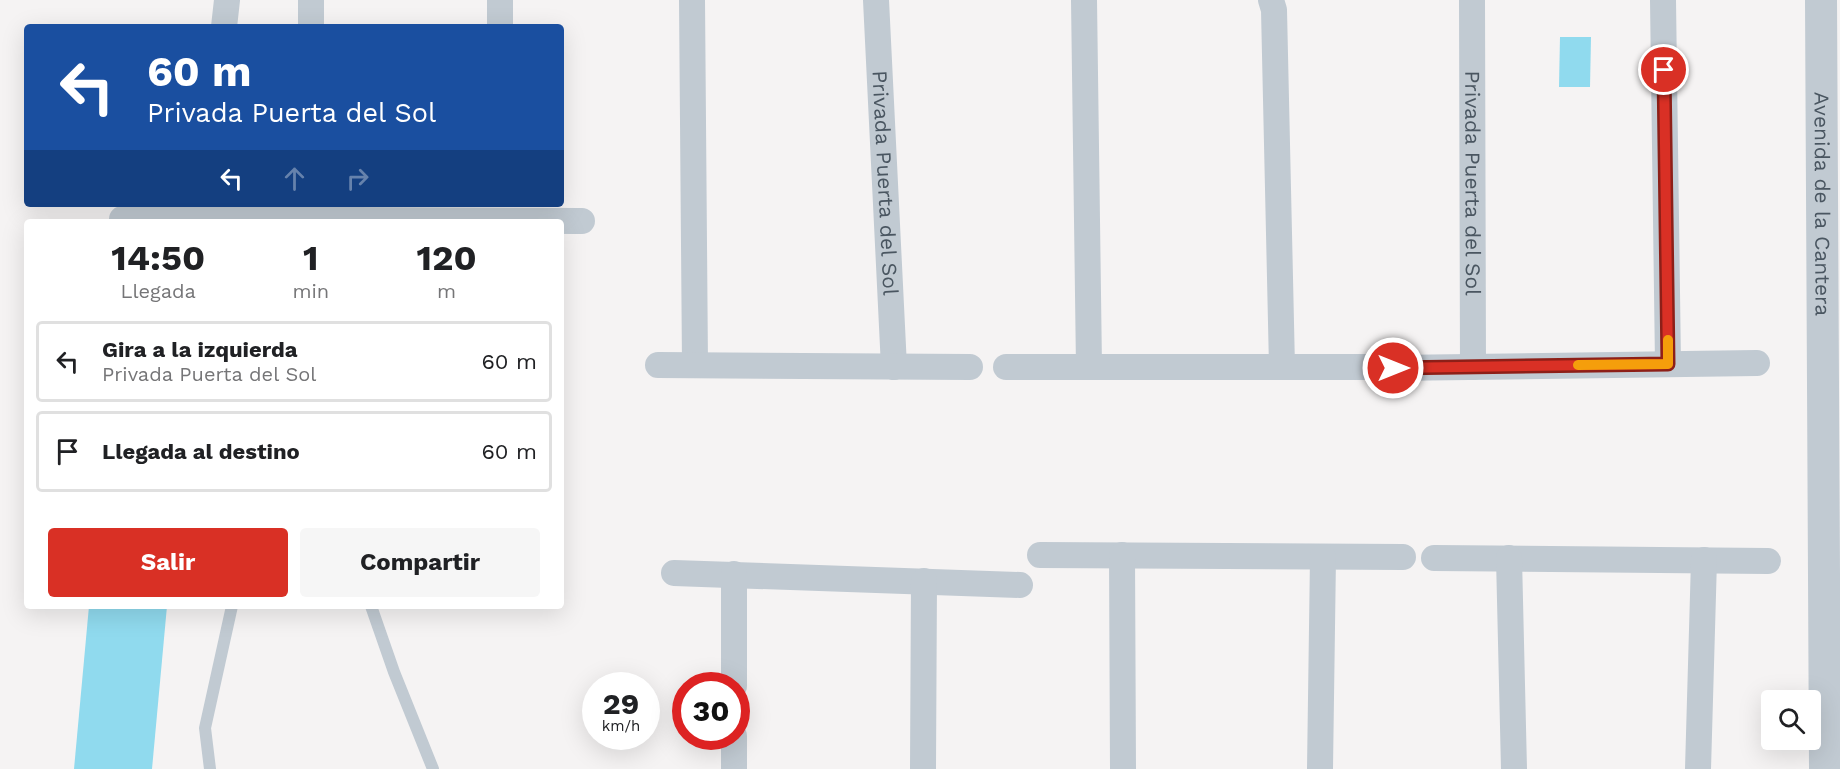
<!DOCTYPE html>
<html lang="es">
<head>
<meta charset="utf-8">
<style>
  :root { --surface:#fff; --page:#f6f6f6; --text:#202124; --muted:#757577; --line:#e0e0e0; --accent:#d93025 }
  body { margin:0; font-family:"Work Sans",sans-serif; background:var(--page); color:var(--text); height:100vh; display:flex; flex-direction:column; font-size:22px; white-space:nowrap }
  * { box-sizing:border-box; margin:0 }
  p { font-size:20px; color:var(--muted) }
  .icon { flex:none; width:33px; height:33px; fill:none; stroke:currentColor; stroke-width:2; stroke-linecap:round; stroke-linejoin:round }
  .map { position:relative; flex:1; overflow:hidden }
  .drawer { position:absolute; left:24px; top:219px; width:540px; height:390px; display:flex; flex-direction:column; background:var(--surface); border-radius:6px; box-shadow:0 6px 24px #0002 }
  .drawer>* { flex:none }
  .top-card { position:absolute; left:24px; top:24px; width:540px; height:183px; border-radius:6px; box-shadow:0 6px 24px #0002; background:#1a4fa0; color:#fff; overflow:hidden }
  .fabs { position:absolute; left:1761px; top:690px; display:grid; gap:12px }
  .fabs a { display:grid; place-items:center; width:60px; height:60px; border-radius:6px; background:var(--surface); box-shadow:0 6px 24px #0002; font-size:30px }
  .speed { position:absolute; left:582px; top:672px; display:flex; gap:12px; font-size:30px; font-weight:700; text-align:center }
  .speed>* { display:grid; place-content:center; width:78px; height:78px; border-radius:50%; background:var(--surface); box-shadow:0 6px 24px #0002; line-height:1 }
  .speed small { font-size:15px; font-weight:400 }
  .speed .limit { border:9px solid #d22; background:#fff; color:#111 }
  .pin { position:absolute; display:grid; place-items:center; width:51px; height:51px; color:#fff; margin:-26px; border:3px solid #fff; border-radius:50%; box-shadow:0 2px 6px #0007 }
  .me { position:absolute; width:66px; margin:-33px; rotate:90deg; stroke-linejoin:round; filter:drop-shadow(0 0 4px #0008) }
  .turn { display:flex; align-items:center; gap:21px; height:126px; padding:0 24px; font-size:27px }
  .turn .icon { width:78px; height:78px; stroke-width:2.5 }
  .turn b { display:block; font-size:42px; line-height:51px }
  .lanes { display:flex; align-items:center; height:57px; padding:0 24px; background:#0003; justify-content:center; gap:30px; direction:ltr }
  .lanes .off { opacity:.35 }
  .eta { display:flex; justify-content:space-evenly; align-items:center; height:102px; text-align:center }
  .eta b { font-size:36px; font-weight:700; line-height:42px }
  .button { display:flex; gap:12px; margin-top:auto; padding:12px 24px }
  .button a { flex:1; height:69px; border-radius:6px; background:var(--accent); color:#fff; font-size:24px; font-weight:700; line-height:69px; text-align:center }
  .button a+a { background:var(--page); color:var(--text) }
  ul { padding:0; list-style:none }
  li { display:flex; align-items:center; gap:18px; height:81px; margin:0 12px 9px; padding:0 12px; border:3px solid var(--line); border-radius:6px }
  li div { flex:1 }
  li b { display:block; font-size:22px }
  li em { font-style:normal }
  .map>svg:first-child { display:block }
  .water { fill:#90daee }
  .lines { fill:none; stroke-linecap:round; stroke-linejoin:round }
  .service { stroke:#c1cad2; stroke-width:12 }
  .minor { stroke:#c1cad2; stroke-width:26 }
  .tertiary { stroke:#c1cad2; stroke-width:32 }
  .route-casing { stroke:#8d1f18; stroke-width:15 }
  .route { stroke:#d93025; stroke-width:10 }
  .slow { stroke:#f59e0b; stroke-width:10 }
  .labels { text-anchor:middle; stroke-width:4.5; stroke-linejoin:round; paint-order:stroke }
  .street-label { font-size:21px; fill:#4a5661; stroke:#fff }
</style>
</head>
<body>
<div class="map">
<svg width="1840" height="769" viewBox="0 0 1840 769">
  <rect width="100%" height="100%" fill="#f5f3f3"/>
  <g class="water">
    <path d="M1560 37H1591L1590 87H1559Z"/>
    <path d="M89 606H167L152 769H74Z"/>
  </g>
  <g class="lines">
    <g class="service">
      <path d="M371 606 394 672 433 769"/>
      <path d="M210 769 205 728 232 606"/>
    </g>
    <g class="minor">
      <path d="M311 0V27"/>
      <path d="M500 0V27"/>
      <path d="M692 0 695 365"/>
      <path id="s1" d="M876 0 894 367"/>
      <path d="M1084 0 1089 367"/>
      <path d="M1271 0 1274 10 1282 367"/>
      <path id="s2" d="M1472 0 1473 367"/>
      <path d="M1663 0 1668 364"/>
      <path d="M224 27 227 0"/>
      <path d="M122 219 582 221"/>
      <path d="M658 365 970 367"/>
      <path d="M1006 367H1365"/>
      <path d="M1393 368 1757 363"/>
      <path d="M1040 555 1403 557"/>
      <path d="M1122 555 1123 769"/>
      <path d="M1434 558 1768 561"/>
      <path d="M1509 558 1514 769"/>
      <path d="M674 573 1020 585"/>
      <path d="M734 686V574"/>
      <path d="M734 769V736"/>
      <path d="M923 769 924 581"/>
      <path d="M1320 769 1323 557"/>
      <path d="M1698 769 1704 560"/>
    </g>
    <path class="tertiary" id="s3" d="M1821 0 1825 769"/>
  </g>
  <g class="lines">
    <defs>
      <path id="route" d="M1393 368 1668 364 1664 70"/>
    </defs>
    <use href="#route" class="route-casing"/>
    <use href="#route" class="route"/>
    <path class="slow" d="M1578 365 1668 364V340"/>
  </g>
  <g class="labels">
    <g class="street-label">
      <text dy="7" stroke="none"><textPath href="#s1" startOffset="183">Privada Puerta del Sol</textPath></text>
      <text dy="7" stroke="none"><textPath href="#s2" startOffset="183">Privada Puerta del Sol</textPath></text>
      <text dy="7" stroke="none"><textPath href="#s3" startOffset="204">Avenida de la Cantera</textPath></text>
    </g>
  </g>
</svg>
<div class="fabs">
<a><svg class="icon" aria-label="search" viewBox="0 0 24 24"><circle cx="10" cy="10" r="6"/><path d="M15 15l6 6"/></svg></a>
</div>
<div class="speed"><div>29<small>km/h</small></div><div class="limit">30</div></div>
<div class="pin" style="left:1664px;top:70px;background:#d93025"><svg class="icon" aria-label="arrive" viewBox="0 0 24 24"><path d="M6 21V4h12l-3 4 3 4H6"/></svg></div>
<svg class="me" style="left:1393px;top:368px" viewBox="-20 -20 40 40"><circle r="17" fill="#d93025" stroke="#fff" stroke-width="3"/><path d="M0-11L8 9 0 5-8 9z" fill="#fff"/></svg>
<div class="top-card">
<div class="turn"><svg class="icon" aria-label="left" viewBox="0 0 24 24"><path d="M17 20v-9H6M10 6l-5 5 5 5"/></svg><div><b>60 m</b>Privada Puerta del Sol</div></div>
<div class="lanes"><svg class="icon" aria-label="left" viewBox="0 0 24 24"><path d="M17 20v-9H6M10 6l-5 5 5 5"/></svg><svg class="icon off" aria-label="ahead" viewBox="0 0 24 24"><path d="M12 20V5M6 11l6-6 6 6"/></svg><svg class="icon off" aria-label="right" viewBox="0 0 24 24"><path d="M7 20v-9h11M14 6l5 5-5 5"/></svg></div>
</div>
<section class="drawer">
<div class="eta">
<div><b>14:50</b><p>Llegada</p></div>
<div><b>1</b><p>min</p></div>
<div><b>120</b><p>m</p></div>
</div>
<ul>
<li><svg class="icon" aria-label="left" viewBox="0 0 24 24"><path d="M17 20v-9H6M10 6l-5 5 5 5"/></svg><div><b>Gira a la izquierda</b><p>Privada Puerta del Sol</p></div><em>60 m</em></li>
<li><svg class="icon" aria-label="arrive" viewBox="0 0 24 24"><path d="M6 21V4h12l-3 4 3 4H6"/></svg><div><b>Llegada al destino</b></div><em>60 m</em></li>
</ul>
<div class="button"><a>Salir</a><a>Compartir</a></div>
</section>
</div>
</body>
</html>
